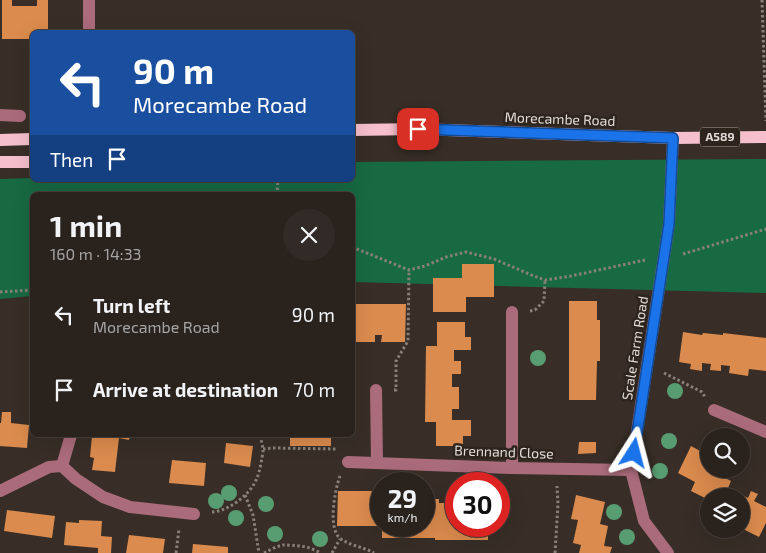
<!DOCTYPE html>
<html lang="en">
<head>
<meta charset="utf-8">
<style>
  :root { --surface:#2a221d; --page:#322a26; --text:#f1f3f6; --muted:#a5a4a4; --line:#463f3b }
  body { margin:0; font-family:"Exo 2",sans-serif; background:var(--page); color:var(--text); height:100vh; display:flex; flex-direction:column; font-size:19px; white-space:nowrap }
  * { box-sizing:border-box; margin:0 }
  p { font-size:16px; color:var(--muted) }
  .icon { flex:none; width:28px; height:28px; fill:none; stroke:currentColor; stroke-width:2; stroke-linecap:round; stroke-linejoin:round }
  .map { position:relative; flex:1; overflow:hidden }
  .sheet { position:absolute; left:30px; top:192px; width:325px; height:245px; display:flex; flex-direction:column; background:var(--surface); border-radius:8px; box-shadow:0 5px 20px #0002,0 0 0 1px var(--line) }
  .sheet>* { flex:none }
  .hud { position:absolute; left:30px; top:30px; width:325px; height:152px; border-radius:8px; box-shadow:0 5px 20px #0002,0 0 0 1px var(--line); background:#1a4fa0; color:#fff; overflow:hidden }
  .tools { position:absolute; left:700px; top:428px; display:grid; gap:10px }
  .tools a { display:grid; place-items:center; width:50px; height:50px; border-radius:50%; background:var(--surface); box-shadow:0 5px 20px #0002,0 0 0 1px var(--line); font-size:25px }
  .speed { position:absolute; left:370px; top:472px; display:flex; gap:10px; font-size:25px; font-weight:700; text-align:center }
  .speed>* { display:grid; place-content:center; width:65px; height:65px; border-radius:50%; background:var(--surface); box-shadow:0 5px 20px #0002,0 0 0 1px var(--line); line-height:1 }
  .speed small { font-size:12px; font-weight:400 }
  .speed .limit { border:8px solid #d22; background:#fff; color:#111 }
  .pin { position:absolute; display:grid; place-items:center; width:42px; height:42px; color:#fff; margin:-21px; border-radius:10px; box-shadow:0 2px 8px #0006 }
  .me { position:absolute; width:55px; margin:-28px; rotate:9deg; stroke-linejoin:round; filter:drop-shadow(0 0 4px #0008) }
  .turn { display:flex; align-items:center; gap:18px; height:105px; padding:0 20px; font-size:22px }
  .turn .icon { width:65px; height:65px; stroke-width:2.5 }
  .turn b { display:block; font-size:35px; line-height:42px }
  .then { display:flex; align-items:center; height:48px; padding:0 20px; background:#0003; gap:10px; font-size:19px }
  .round { display:grid; place-items:center; flex:none; width:52px; height:52px; border-radius:26px; background:var(--page) }
  .overview { display:flex; align-items:center; justify-content:space-between; height:85px; padding:0 20px }
  h1 { font-size:30px; font-weight:700; line-height:38px }
  ul { padding:0; list-style:none }
  li { display:flex; align-items:center; gap:15px; height:75px; padding:0 20px }
  li div { flex:1 }
  li b { display:block; font-size:19px }
  li em { font-style:normal }
  .map>svg:first-child { display:block }
  .forest { fill:#186a43 }
  .building { fill:#db8b4d }
  .lines { fill:none; stroke-linecap:round; stroke-linejoin:round }
  .path { stroke:#89807a; stroke-width:3; stroke-dasharray:2.5 2.5; stroke-linecap:butt }
  .minor { stroke:#aa6b7b; stroke-width:12 }
  .major { stroke:#f5bfcb; stroke-width:12 }
  .tree { fill:#589d72 }
  .route-casing { stroke:#114b97; stroke-width:12 }
  .route { stroke:#1a73e8; stroke-width:9 }
  .labels { text-anchor:middle; stroke-width:5; stroke-linejoin:round; paint-order:stroke }
  .shield { fill:#2e241e; stroke:#aca4a0; stroke-width:1 }
  .shield-label { font-size:12px; font-weight:bold; fill:#e2dbd7 }
  .street-label { font-size:14px; fill:#e2dbd7; stroke:#2e241e }
</style>
</head>
<body>
<div class="map">
<svg width="766" height="553" viewBox="0 0 766 553">
  <rect width="100%" height="100%" fill="#382e27"/>
  <path class="forest" d="M766 159V293L353 282 352 195H32V296L0 299V179L32 178V180H352L353 162Z"/>
  <g class="building">
    <path d="M2 0H12V6H37V0H48V32H32V39H2Z"/>
    <path d="M462 264H494V297H466V312H433V278H462Z"/>
    <path d="M569 301H597V320H600V361H597L596 400H569Z"/>
    <path d="M352 304H406L405 342H381L382 335H375V342H352Z"/>
    <path d="M437 322H465V337H471V350H454V361H461V374H452V387H459V409H452V420H471V436H463V446H436V422H425L426 346H437Z"/>
    <path d="M683 332 702 335 703 333 723 335V333L766 338V371L749 369 748 376 729 373 730 366 721 365V371L710 370 711 364 702 363V371L690 369 691 364 679 362Z"/>
    <path d="M2 412H11V423L29 425 27 448 0 446V423H1Z"/>
    <path d="M106 435H130L129 440 119 438 115 472 92 470 94 458 90 457 92 436 106 437Z"/>
    <path d="M290 435H322V437H331V446H290Z"/>
    <path d="M579 442H596V453L578 454Z"/>
    <path d="M226 443 253 446 250 467 224 463Z"/>
    <path d="M706 444 709 446V469H715L725 474 723 477 731 481 728 488 748 498 751 491 758 494 754 501 766 507V523L759 537 741 528V496H709V500L691 491 695 482 678 473 691 446 702 452Z"/>
    <path d="M172 460 206 463 204 486 169 483Z"/>
    <path d="M338 491H381V526H337Z"/>
    <path d="M576 495 605 502 600 524 608 526 604 546 612 547 610 553H579L581 545 573 543 578 520 571 519Z"/>
    <path d="M424 499H439V503H456V526H488V540H435V538H382V526H424Z"/>
    <path d="M7 510 55 516 52 538 4 531Z"/>
    <path d="M79 520 102 521 101 536 112 537 111 553H98V548L64 545 66 522 79 523Z"/>
    <path d="M129 535 165 539 163 553H126Z"/>
    <path d="M193 544 228 547V553H192Z"/>
  </g>
  <g class="lines">
    <g class="path">
      <path d="M762 0 766 121"/>
      <path d="M277 195 278 180"/>
      <path d="M352 247 409 270 425 266 446 257 466 252 494 259 534 276 545 280 571 276 645 260"/>
      <path d="M683 254 766 229"/>
      <path d="M0 292 32 290"/>
      <path d="M530 311 535 310 544 301 545 280"/>
      <path d="M664 373 702 392 705 397"/>
      <path d="M394 390H396V361L408 341 409 270"/>
      <path d="M263 449 274 448 337 449"/>
      <path d="M340 476C335 489 327 530 341 539 351 546 364 547 374 553"/>
      <path d="M245 495 253 515 259 553"/>
      <path d="M212 512C229 511 251 494 257 478 260 471 262 458 263 451 263 446 261 440 260 435"/>
      <path d="M176 553 179 529"/>
      <path d="M264 553C270 550 277 546 283 545 294 545 311 546 320 553"/>
      <path d="M332 553 340 539"/>
      <path d="M555 553 558 504 557 486"/>
    </g>
    <g class="minor">
      <path d="M89 0V32"/>
      <path d="M0 115 20 116"/>
      <path d="M376 390 377 463"/>
      <path d="M714 410 766 432"/>
      <path d="M348 462 512 468 631 470"/>
      <path d="M62 466 71 435"/>
      <path d="M512 468V312"/>
      <path d="M0 491 49 467 62 466 76 479 103 497 130 507 194 514"/>
      <path d="M668 553 644 521 631 470 669 224 673 138"/>
    </g>
    <g class="major">
      <path d="M352 130 418 129 673 138 766 137"/>
      <path d="M0 140 32 139"/>
      <path d="M0 162H32"/>
    </g>
  </g>
  <g class="tree">
    <circle cx="538" cy="358" r="8"/>
    <circle cx="675" cy="391" r="8"/>
    <circle cx="669" cy="441" r="8"/>
    <circle cx="660" cy="471" r="8"/>
    <circle cx="229" cy="493" r="8"/>
    <circle cx="216" cy="501" r="8"/>
    <circle cx="266" cy="504" r="8"/>
    <circle cx="614" cy="512" r="8"/>
    <circle cx="236" cy="518" r="8"/>
    <circle cx="275" cy="534" r="8"/>
    <circle cx="627" cy="537" r="8"/>
    <circle cx="320" cy="539" r="8"/>
  </g>
  <g class="lines">
    <defs>
      <path id="route" d="M418 129 673 138 669 224 634 453"/>
    </defs>
    <use href="#route" class="route-casing"/>
    <use href="#route" class="route"/>
  </g>
  <g class="labels">
    <rect class="shield" x="700" y="127.5" width="40" height="19" rx="4"/>
    <g class="shield-label">
      <text x="720" y="141">A589</text>
    </g>
    <g class="street-label">
      <text transform="translate(560 119) rotate(2)" y="5">Morecambe Road</text>
      <text transform="translate(635 348) rotate(-81)" y="5">Scale Farm Road</text>
      <text transform="translate(504 452) rotate(2)" y="5">Brennand Close</text>
    </g>
  </g>
</svg>
<div class="tools">
<a><svg class="icon" aria-label="search" viewBox="0 0 24 24"><circle cx="10" cy="10" r="6"/><path d="M15 15l6 6"/></svg></a>
<a><svg class="icon" aria-label="layers" viewBox="0 0 24 24"><path d="M12 4l9 5-9 5-9-5zM3 14l9 5 9-5"/></svg></a>
</div>
<div class="speed"><div>29<small>km/h</small></div><div class="limit">30</div></div>
<div class="pin" style="left:418px;top:129px;background:#d93025"><svg class="icon" aria-label="arrive" viewBox="0 0 24 24"><path d="M6 21V4h12l-3 4 3 4H6"/></svg></div>
<svg class="me" style="left:634px;top:453px" viewBox="-20 -20 40 40"><path d="M0-17L14 15 0 8-14 15z" fill="#1a73e8" stroke="#fff" stroke-width="4"/></svg>
<div class="hud">
<div class="turn"><svg class="icon" aria-label="left" viewBox="0 0 24 24"><path d="M17 20v-9H6M10 6l-5 5 5 5"/></svg><div><b>90 m</b>Morecambe Road</div></div>
<div class="then">Then<svg class="icon" aria-label="arrive" viewBox="0 0 24 24"><path d="M6 21V4h12l-3 4 3 4H6"/></svg></div>
</div>
<section class="sheet">
<div class="overview"><div><h1>1 min</h1><p>160 m · 14:33</p></div><a class="round"><svg class="icon" aria-label="close" viewBox="0 0 24 24"><path d="M6 6l12 12M18 6L6 18"/></svg></a></div>
<ul>
<li><svg class="icon" aria-label="left" viewBox="0 0 24 24"><path d="M17 20v-9H6M10 6l-5 5 5 5"/></svg><div><b>Turn left</b><p>Morecambe Road</p></div><em>90 m</em></li>
<li><svg class="icon" aria-label="arrive" viewBox="0 0 24 24"><path d="M6 21V4h12l-3 4 3 4H6"/></svg><div><b>Arrive at destination</b></div><em>70 m</em></li>
</ul>
</section>
</div>
</body>
</html>
